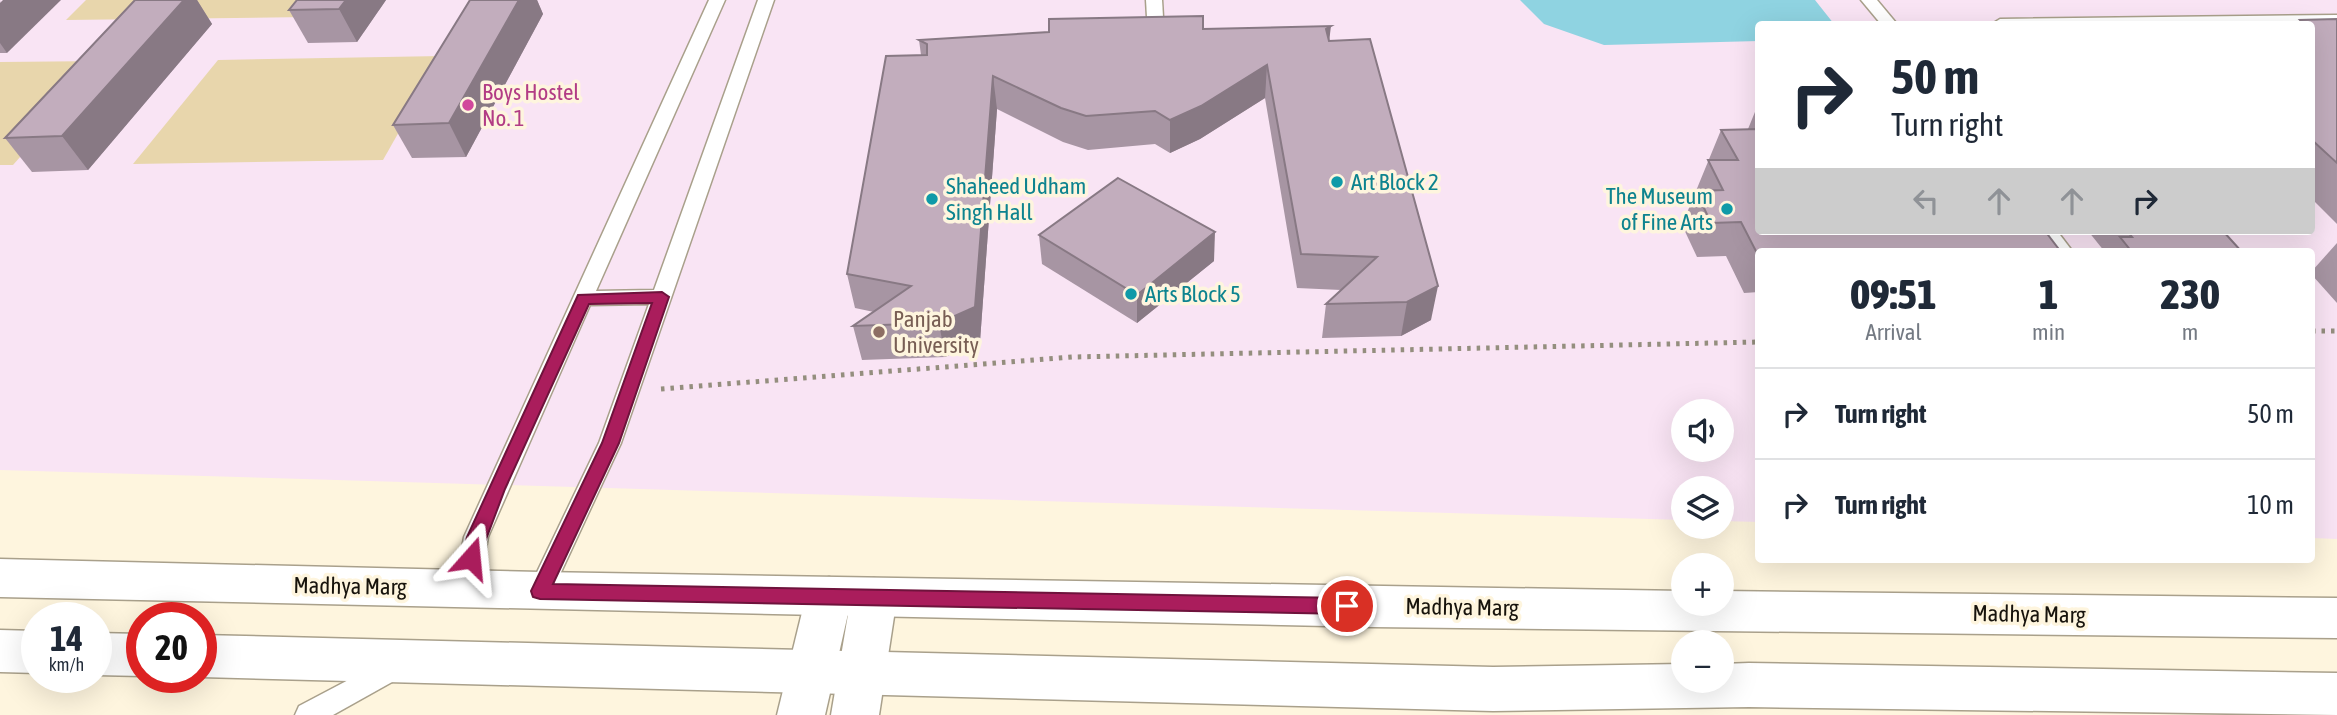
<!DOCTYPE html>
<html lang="en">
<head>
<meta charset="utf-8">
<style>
  :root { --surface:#fff; --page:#f6f6f7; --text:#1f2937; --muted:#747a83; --line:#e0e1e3 }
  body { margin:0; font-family:"Asap Condensed",sans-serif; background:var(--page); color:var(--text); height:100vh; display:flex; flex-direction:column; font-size:26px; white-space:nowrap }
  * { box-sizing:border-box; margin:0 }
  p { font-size:23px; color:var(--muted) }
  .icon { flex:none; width:38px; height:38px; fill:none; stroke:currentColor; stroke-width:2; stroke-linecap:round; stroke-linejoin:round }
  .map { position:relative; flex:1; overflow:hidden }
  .drawer { position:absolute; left:1755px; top:248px; width:560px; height:315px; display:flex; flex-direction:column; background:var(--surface); border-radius:7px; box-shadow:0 7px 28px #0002 }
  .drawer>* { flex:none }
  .guide { position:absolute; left:1755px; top:21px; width:560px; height:214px; border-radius:7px; box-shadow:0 7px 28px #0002; background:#fff; color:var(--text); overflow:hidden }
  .fabs { position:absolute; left:1671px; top:399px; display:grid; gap:14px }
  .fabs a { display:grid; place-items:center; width:63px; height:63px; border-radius:50%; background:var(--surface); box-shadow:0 7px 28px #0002; font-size:35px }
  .speed { position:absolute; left:21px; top:602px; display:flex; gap:14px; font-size:35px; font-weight:700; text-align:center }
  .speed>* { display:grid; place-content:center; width:91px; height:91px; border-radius:50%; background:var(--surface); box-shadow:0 7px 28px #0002; line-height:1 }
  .speed small { font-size:18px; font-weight:400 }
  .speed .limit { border:10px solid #d22; background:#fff; color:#111 }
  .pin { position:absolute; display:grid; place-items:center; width:60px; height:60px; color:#fff; margin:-30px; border:4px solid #fff; border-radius:50%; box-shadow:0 2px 7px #0007 }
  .me { position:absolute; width:77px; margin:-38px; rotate:18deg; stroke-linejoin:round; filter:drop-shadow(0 0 5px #0008) }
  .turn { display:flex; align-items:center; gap:24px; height:147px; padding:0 21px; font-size:32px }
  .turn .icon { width:91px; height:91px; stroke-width:2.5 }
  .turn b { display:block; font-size:49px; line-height:60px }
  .lanes { display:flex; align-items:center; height:66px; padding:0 21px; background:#0003; justify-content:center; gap:35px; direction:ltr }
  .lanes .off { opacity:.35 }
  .eta { display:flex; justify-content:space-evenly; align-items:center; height:119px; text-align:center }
  .eta b { font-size:42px; font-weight:800; line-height:49px }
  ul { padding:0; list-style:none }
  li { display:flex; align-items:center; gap:21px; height:91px; padding:0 21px; border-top:2px solid var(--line) }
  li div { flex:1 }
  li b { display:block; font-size:26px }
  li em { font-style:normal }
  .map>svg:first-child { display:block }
  .education { fill:#f9e4f4; fill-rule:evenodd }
  .green { fill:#e8d6ac }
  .water { fill:#8fd3e1 }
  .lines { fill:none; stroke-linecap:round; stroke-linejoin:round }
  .lane-casing { stroke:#a9a08b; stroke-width:3 }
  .street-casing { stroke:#a9a08b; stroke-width:3 }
  .secondary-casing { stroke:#a9a08b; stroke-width:3 }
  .path { stroke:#948e7e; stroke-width:5; stroke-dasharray:3.5 6; stroke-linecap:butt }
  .lane { fill:#fff; fill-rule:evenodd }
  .street { fill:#fff; fill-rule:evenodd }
  .secondary { fill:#fff; fill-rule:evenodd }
  .wall { fill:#a795a3 }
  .shaded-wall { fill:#887984 }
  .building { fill:#c2adbd; stroke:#887984; stroke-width:2 }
  .route { fill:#aa1d5c; stroke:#6e133c; stroke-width:2 }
  .hotel-dot { fill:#d1479c; stroke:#fef5de; stroke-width:2.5 }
  .culture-dot { fill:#0f9aa8; stroke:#fef5de; stroke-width:2.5 }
  .education-dot { fill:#8d6e63; stroke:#fef5de; stroke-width:2.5 }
  .labels { text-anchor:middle; stroke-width:7; stroke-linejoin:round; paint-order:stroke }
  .hotel-label { font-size:23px; fill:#b23c85; stroke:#fef5de; text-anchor:start }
  .culture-label { font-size:23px; fill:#0d838f; stroke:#fef5de; text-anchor:start }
  .education-label { font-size:23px; fill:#785e54; stroke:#fef5de; text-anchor:start }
  .street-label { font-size:23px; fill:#17130c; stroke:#fef5de }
</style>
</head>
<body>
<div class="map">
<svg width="2337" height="715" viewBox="0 0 2337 715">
  <rect width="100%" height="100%" fill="#fef5de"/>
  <path class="education" d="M0 0H2337V539L2312 538V252H1759V522L1722 521V488H1684L1683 520 0 470ZM1759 24H2312V231H1759ZM1684 411H1722V450H1684Z"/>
  <g class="green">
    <path d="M86 0H320L307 17 66 20Z"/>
    <path d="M442 56 383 160 133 164 218 60Z"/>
    <path d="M105 61 13 165H0V62Z"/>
  </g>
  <path class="water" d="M1520 0H1815L1834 24H1759V41L1604 45 1544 24Z"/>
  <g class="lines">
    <defs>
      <g id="lane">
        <path d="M709 0H725L596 291 654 290 758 0H774L621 443 549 598 540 601 531 598 528 591 599 443 649 304 590 305 488 537 479 588 476 595 467 598 458 595 455 588 464 537Z"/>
        <path d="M1146 0H1162L1164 34 1162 37 1156 39 1148 34Z"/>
        <path d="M1861 0H1877L1897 24H1881Z"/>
        <path d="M2337 15V25L1992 24 2000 19Z"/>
        <path d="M2037 231H2057L2073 252H2053Z"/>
        <path d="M392 657 401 661 405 669 401 677 333 715H295L299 706Z"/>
      </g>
      <g id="street">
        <path d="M829 577 845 582 852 596 825 715H777L806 596 813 582Z"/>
        <path d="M874 578 890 583 897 597 879 715H831L851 597 858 583Z"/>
      </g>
      <g id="secondary">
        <path d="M0 559 540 572 1684 591V604H1722V591L2337 598V638L1373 627 0 597Z"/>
        <path d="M0 630 37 631V673L0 672Z"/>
        <path d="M96 633 142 634V676L96 675Z"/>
        <path d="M201 635 1493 667 1684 664V681H1722V664L1749 663 2337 673V715L1749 707 1493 711 201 677Z"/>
      </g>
    </defs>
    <use href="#lane" class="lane-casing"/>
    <use href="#street" class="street-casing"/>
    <use href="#secondary" class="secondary-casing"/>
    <g class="path">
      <path d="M2312 331H2337"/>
      <path d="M661 389 1073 357 1759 342"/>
    </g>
    <use href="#lane" class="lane"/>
    <use href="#street" class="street"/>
    <use href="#secondary" class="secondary"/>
  </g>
  <g class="wall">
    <path d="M0 0 7 53H0Z"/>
    <path d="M135 0H197L212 24 88 170 32 172 5 138Z"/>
    <path d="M386 0 357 42 308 43 289 10Z"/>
    <path d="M470 0H537L543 14 466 157 412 158 393 125Z"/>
    <path d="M2337 19V224L2312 199V24H2296L2300 20Z"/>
    <path d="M1203 29 1329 41 1431 320 1401 336 1322 338 1326 304 1341 290 1297 288 1265 98 1200 139 1170 153 1155 144 1088 150 1063 142 997 109 980 341 945 357 862 360 853 326 874 312 855 308 847 274 921 55 919 40Z"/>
    <path d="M1757 107H1759V292L1744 293 1726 256 1697 257 1682 225 1721 130 1748 129Z"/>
    <path d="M2088 231H2223L2242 252H2105Z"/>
    <path d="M1039 235 1214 261 1137 323 1042 264Z"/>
    <path d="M2337 243V303L2312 275V271Z"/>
  </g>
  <g class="shaded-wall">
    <path d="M3 0H61L7 53 0 43V3Z"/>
    <path d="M184 0H197L212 24 88 170 62 136Z"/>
    <path d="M346 0H386L357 42 339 9Z"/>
    <path d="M519 0H537L543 14 466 157 449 123Z"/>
    <path d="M1331 26 1327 59 1326 29Z"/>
    <path d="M1267 65 1265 98 1200 139 1170 153V120Z"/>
    <path d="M993 76 997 109 980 341 945 357 939 323Z"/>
    <path d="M1215 232 1214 261 1137 323V295Z"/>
    <path d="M1438 286 1431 320 1401 336 1407 302Z"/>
  </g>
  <g class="building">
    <path d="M135 0H184L62 136 5 138Z"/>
    <path d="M297 0H346L339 9 289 10Z"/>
    <path d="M470 0H519L449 123 393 125Z"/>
    <path d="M1203 16V29L1331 26 1326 29 1329 41 1370 39 1438 286 1407 302 1326 304 1377 257 1301 254 1267 65 1201 106 1170 120 1155 111 1086 116 1061 108 993 76 975 307 939 323 853 326 911 286 847 274 886 56 927 55V44L919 40 1049 32V19Z"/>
    <path d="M2337 19V163L2312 140V24H2304L2300 20Z"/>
    <path d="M1759 129V231H2045L2061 252H1759V257L1741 222 1711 223 1696 191 1723 190 1708 160H1738L1721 130Z"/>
    <path d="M1118 178 1215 232 1137 295 1039 235Z"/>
    <path d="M2127 231H2223L2242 252H2132L2120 237H2132Z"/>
  </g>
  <path class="route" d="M662 292 669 297 619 443 553 584 1347 598 1354 600 1356 606 1354 612 1347 614 540 599 533 597 531 591 602 443 652 303 589 304 505 489 477 563 471 566 464 563 461 558 467 537 578 295Z"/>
  <circle class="hotel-dot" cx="468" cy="105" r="7"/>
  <g class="culture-dot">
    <circle cx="1337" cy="182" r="7"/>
    <circle cx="932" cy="199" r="7"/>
    <circle cx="1727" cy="209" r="7"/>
    <circle cx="1131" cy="294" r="7"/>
  </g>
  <circle class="education-dot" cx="879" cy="332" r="7"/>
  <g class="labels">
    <g class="hotel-label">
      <text x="482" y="100">Boys Hostel<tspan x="482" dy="26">No. 1</tspan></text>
    </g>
    <g class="culture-label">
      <text x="1351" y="190">Art Block 2</text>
      <text x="946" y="194">Shaheed Udham<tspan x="946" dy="26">Singh Hall</tspan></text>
      <text x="1713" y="204" text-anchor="end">The Museum<tspan x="1713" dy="26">of Fine Arts</tspan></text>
      <text x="1145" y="302">Arts Block 5</text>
    </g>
    <g class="education-label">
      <text x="893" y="327">Panjab<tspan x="893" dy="26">University</tspan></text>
    </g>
    <g class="street-label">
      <text transform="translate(350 586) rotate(1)" y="8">Madhya Marg</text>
      <text transform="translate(1462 607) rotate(1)" y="8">Madhya Marg</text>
      <text transform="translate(2029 614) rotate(1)" y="8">Madhya Marg</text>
    </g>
  </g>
</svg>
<div class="fabs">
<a><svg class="icon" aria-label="sound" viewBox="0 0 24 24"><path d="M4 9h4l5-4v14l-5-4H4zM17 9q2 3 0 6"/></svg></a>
<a><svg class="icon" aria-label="layers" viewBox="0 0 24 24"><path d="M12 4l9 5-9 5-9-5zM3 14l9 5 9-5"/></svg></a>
<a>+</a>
<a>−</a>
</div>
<div class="speed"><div>14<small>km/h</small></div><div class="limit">20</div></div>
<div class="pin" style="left:1347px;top:606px;background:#d93025"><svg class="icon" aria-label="arrive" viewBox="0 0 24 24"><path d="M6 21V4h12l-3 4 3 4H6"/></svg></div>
<svg class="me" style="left:471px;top:558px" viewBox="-20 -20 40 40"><path d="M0-17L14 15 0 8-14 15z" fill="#aa1d5c" stroke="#fff" stroke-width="4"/></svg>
<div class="guide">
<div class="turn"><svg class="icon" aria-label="right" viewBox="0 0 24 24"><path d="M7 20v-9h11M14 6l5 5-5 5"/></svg><div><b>50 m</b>Turn right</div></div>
<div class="lanes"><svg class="icon off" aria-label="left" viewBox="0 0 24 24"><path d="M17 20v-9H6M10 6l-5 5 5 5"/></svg><svg class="icon off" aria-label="ahead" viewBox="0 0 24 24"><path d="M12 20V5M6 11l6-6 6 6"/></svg><svg class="icon off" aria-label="ahead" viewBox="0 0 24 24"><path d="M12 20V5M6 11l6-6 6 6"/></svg><svg class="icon" aria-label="right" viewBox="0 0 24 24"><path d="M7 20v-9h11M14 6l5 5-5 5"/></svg></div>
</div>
<section class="drawer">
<div class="eta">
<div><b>09:51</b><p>Arrival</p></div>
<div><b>1</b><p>min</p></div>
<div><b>230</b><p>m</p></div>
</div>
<ul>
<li><svg class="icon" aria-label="right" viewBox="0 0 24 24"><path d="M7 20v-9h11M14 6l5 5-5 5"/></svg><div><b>Turn right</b></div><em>50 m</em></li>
<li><svg class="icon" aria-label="right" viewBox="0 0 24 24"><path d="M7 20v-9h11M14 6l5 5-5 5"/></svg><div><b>Turn right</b></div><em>10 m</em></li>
</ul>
</section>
</div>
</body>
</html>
